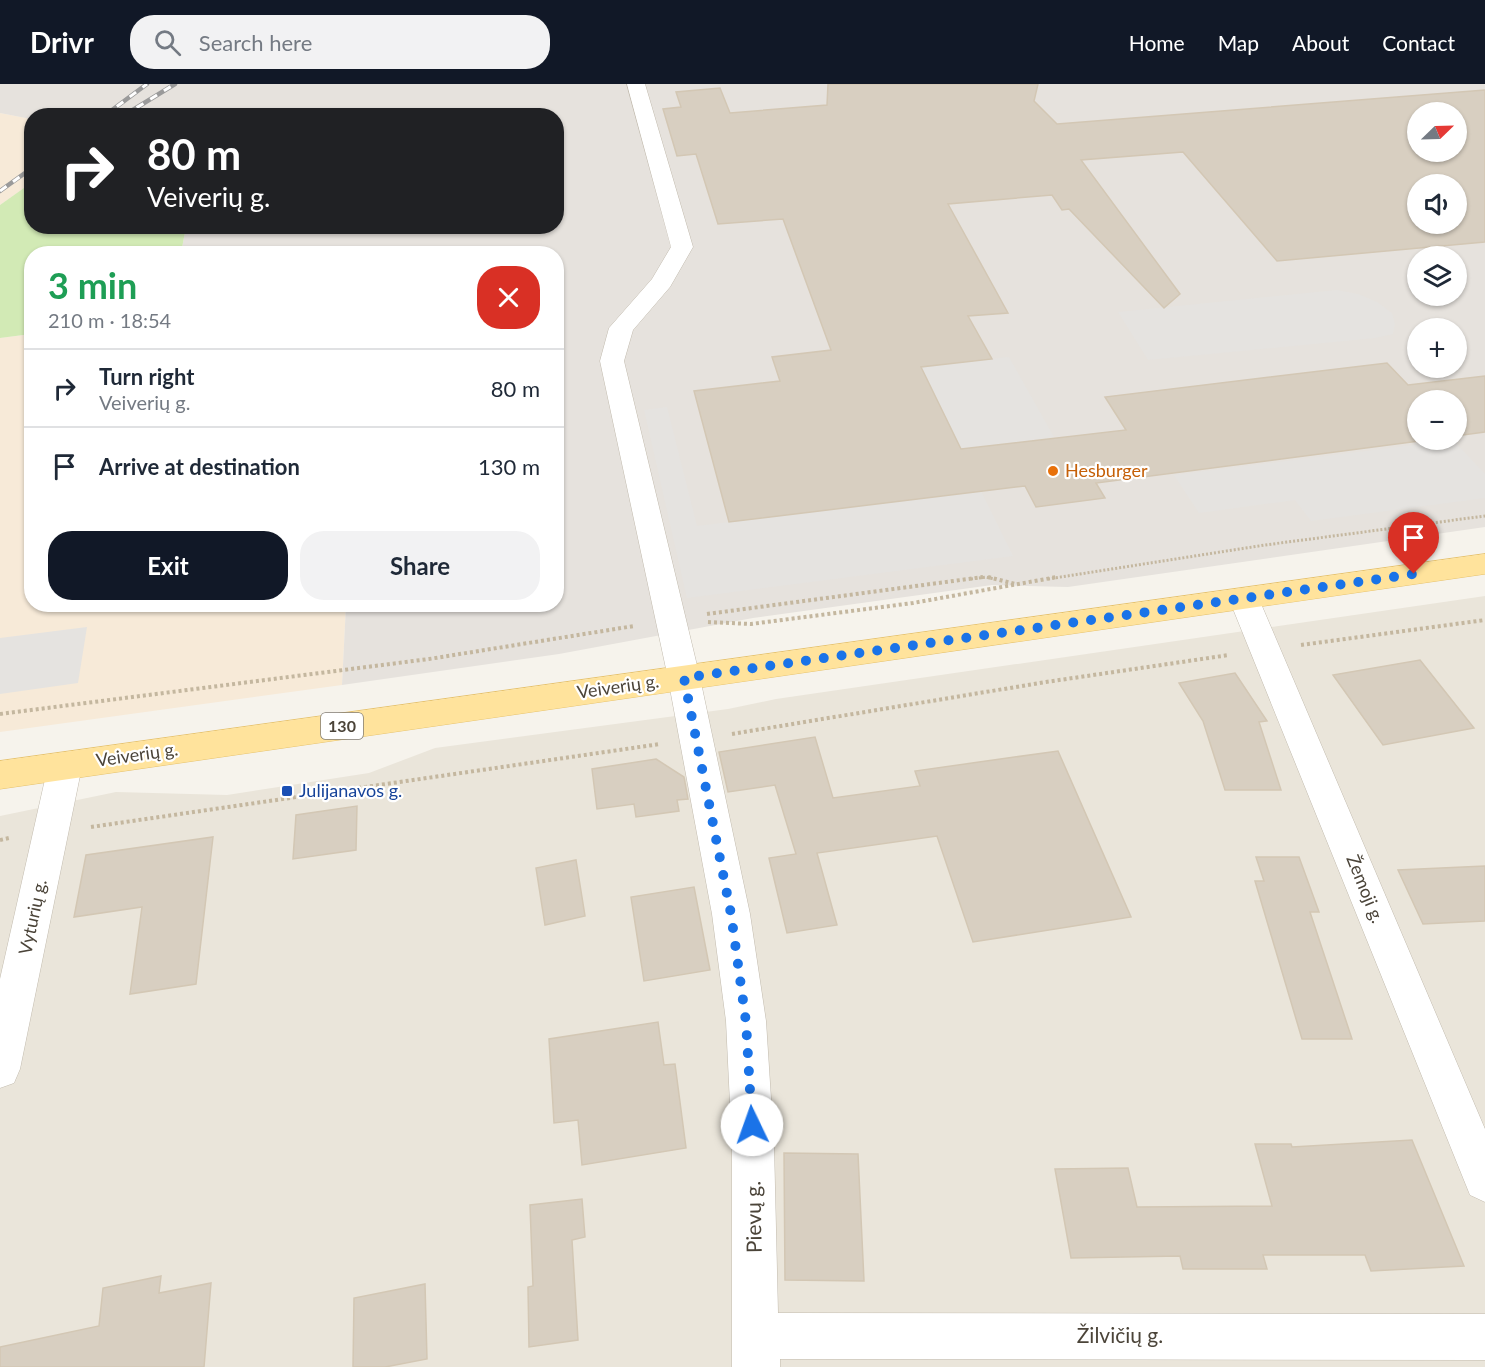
<!DOCTYPE html>
<html lang="en">
<head>
<meta charset="utf-8">
<style>
  :root { --surface:#fff; --page:#f2f2f3; --text:#1f2937; --muted:#747a83; --line:#e0e1e3; --accent:#111827 }
  body { margin:0; font-family:Lato,sans-serif; background:var(--page); color:var(--text); height:100vh; display:flex; flex-direction:column; font-size:22px; white-space:nowrap }
  * { box-sizing:border-box; margin:0 }
  p { font-size:20px; color:var(--muted) }
  .icon { flex:none; width:33px; height:33px; fill:none; stroke:currentColor; stroke-width:2; stroke-linecap:round; stroke-linejoin:round }
  .map { position:relative; flex:1; overflow:hidden }
  .sheet { position:absolute; left:24px; top:162px; width:540px; height:366px; display:flex; flex-direction:column; background:var(--surface); border-radius:24px; box-shadow:0 2px 4px #0004 }
  .sheet>* { flex:none }
  .top-card { position:absolute; left:24px; top:24px; width:540px; height:126px; border-radius:24px; box-shadow:0 2px 4px #0004; background:#202124; color:#fff; overflow:hidden }
  .needle { width:39px; rotate:67deg }
  .tools { position:absolute; left:1407px; top:18px; display:grid; gap:12px }
  .tools a { display:grid; place-items:center; width:60px; height:60px; border-radius:50%; background:var(--surface); box-shadow:0 2px 4px #0004; font-size:30px }
  .pin { position:absolute; display:grid; place-items:center; width:51px; height:51px; color:#fff; margin:-62px -26px; border-radius:50% 50% 50% 0; rotate:-45deg; box-shadow:0 0 6px #0007 }
  .pin .icon { rotate:45deg }
  .me { position:absolute; width:66px; margin:-33px; rotate:357deg; stroke-linejoin:round; filter:drop-shadow(0 0 4px #0008) }
  .turn { display:flex; align-items:center; gap:21px; height:126px; padding:0 24px; font-size:27px }
  .turn .icon { width:78px; height:78px; stroke-width:2.5 }
  .turn b { display:block; font-size:42px; line-height:51px }
  .round { display:grid; place-items:center; flex:none; width:63px; height:63px; border-radius:24px; background:var(--page) }
  .summary { display:flex; align-items:center; justify-content:space-between; height:102px; padding:0 24px }
  h1 { font-size:36px; font-weight:700; line-height:45px; color:#1e9e55 }
  .action { display:flex; gap:12px; margin-top:auto; padding:12px 24px }
  .action a { flex:1; height:69px; border-radius:24px; background:var(--accent); color:#fff; font-size:24px; font-weight:700; line-height:69px; text-align:center }
  .action a+a { background:var(--page); color:var(--text) }
  ul { padding:0; list-style:none }
  li { display:flex; align-items:center; gap:18px; height:78px; padding:0 24px; border-top:2px solid var(--line) }
  li div { flex:1 }
  li b { display:block; font-size:22px }
  li em { font-style:normal }
  header { display:flex; align-items:center; gap:36px; box-sizing:border-box; height:84px; padding:0 30px; background:var(--accent); color:#fff }
  header strong { font-size:28px }
  nav { display:flex; gap:33px; margin-inline-start:auto; font-size:21px }
  .search { width:420px; height:54px; background:var(--page); display:flex; align-items:center; gap:15px; box-sizing:border-box; padding:0 21px; border-radius:24px; color:var(--muted); font-size:22px }
  .map>svg:first-child { display:block }
  .residential { fill:#eae5da }
  .commercial { fill:#f7ead8 }
  .industrial { fill:#e6e2dd; fill-rule:evenodd }
  .green { fill:#d2eab5 }
  .parking { fill:#e5e3e0 }
  .building { fill:#d8cfc1; stroke:#d3c7b4; stroke-width:1.5; fill-rule:evenodd }
  .lines { fill:none; stroke-linecap:round; stroke-linejoin:round }
  .minor-casing { stroke:#c2bbae; stroke-width:1 }
  .major-casing { stroke:#e6c16a; stroke-width:1 }
  .path-far1 { stroke:#c4b79f; stroke-width:3; stroke-dasharray:2 2; stroke-linecap:butt }
  .path { stroke:#c4b79f; stroke-width:4; stroke-dasharray:3 3; stroke-linecap:butt }
  .minor { fill:#fff; fill-rule:evenodd }
  .major { fill:#ffe39c; fill-rule:evenodd }
  .rail-casing { stroke:#9a9a9a; stroke-width:4.5 }
  .rail { stroke:#fff; stroke-width:3; stroke-dasharray:8; stroke-linecap:butt }
  .route { stroke:#1a73e8; stroke-width:10; stroke-dasharray:0 18 }
  .food-dot { fill:#e8710a; stroke:#fff; stroke-width:2 }
  .transit-dot { fill:#1a4fb4; stroke:#fff; stroke-width:2 }
  .labels { text-anchor:middle; stroke-width:4.5; stroke-linejoin:round; paint-order:stroke }
  .shield { fill:#fff; stroke:#817c74; stroke-width:1.5 }
  .shield-label { font-size:16px; font-weight:bold; fill:#4b4439 }
  .food-label { font-size:18px; fill:#c56008; stroke:#fff; text-anchor:start }
  .street-label { font-size:18px; fill:#4b4439; stroke:#fff }
  .transit-label { font-size:18px; fill:#164399; stroke:#fff; text-anchor:start }
  .near-street-label { font-size:21px; fill:#4b4439; stroke:#fff }
</style>
</head>
<body>
<header>
<strong>Drivr</strong>
<div class="search"><svg class="icon" aria-label="search" viewBox="0 0 24 24"><circle cx="10" cy="10" r="6"/><path d="M15 15l6 6"/></svg>Search here</div>
<nav><a>Home</a><a>Map</a><a>About</a><a>Contact</a></nav>
</header>
<div class="map">
<svg width="1485" height="1283" viewBox="0 0 1485 1283">
  <rect width="100%" height="100%" fill="#f6f3ec"/>
  <path class="residential" d="M1485 512V1283H0V732L116 708 227 711 369 689 435 664 728 625 776 615Z"/>
  <g class="commercial">
    <path d="M0 29 32 35 31 99 0 121Z"/>
    <path d="M31 250 32 520 346 521 342 601 0 648V254Z"/>
  </g>
  <path class="industrial" d="M0 0H1485V443L1068 503 992 501 753 534 559 570 342 601 346 521 556 520V170L181 169 186 143 556 142V32H32L31 35 0 29ZM1418 28H1456V68H1418ZM1418 100H1456V140H1418ZM1418 172H1456V212H1418ZM1418 244H1456V284H1418ZM1418 316H1456V356H1418Z"/>
  <path class="green" d="M31 99 32 142 186 143 181 169 32 170 31 250 0 254V121Z"/>
  <g class="parking">
    <path d="M1337 206 1358 210 1377 218 1392 229 1395 240 1393 250 1375 254 1148 276 1118 228Z"/>
    <path d="M1009 273 1054 353 961 365 921 283Z"/>
    <path d="M667 323 697 442 981 407 1013 472 687 514 644 326Z"/>
    <path d="M1453 356 1485 390V414L1311 437 1295 416 1199 429 1174 391Z"/>
    <path d="M87 543 78 599 0 610V554Z"/>
  </g>
  <g class="building">
    <path d="M828 0H1038L1034 17 1057 40 1485 6V158L1277 177 1183 68 1081 76 1180 210 1164 224 1069 125 1062 126 1052 111 948 120 1008 229 968 232 992 275 921 283 961 365 1126 346 1105 313 1387 279 1408 301 1485 292V348L1456 352V316H1418V356H1427L1096 399 1105 414 1036 423 1025 402 729 438 694 307 780 297 772 273 831 266 783 135 718 140 696 70 677 72 663 25 681 23 676 8 720 4 730 29 827 21ZM1418 28H1456V68H1418ZM1418 100H1456V140H1418Z"/>
    <path d="M1420 576 1474 644 1383 661 1333 591Z"/>
    <path d="M1235 589 1267 637 1259 638 1281 706H1225L1203 637 1179 599Z"/>
    <path d="M815 653 833 714 920 702 915 687 1058 667 1131 833 973 858 937 752 817 769 837 841 787 849 769 774 796 770 775 701 728 708 719 668Z"/>
    <path d="M656 675 684 693 688 715 677 716 679 727 636 733 634 720 597 725 592 685Z"/>
    <path d="M357 722 356 766 293 775 296 731Z"/>
    <path d="M213 753 196 900 130 910 142 823 74 833 86 771Z"/>
    <path d="M1256 773H1299L1319 828H1310L1352 955H1302L1255 797H1264Z"/>
    <path d="M576 776 585 832 545 841 536 784Z"/>
    <path d="M1485 782V837L1423 840 1398 786Z"/>
    <path d="M694 803 710 886 644 897 631 813Z"/>
    <path d="M658 938 664 981 675 980 686 1064 582 1081 578 1036 554 1039 549 955Z"/>
    <path d="M1412 1056 1464 1182 1371 1187 1365 1171H1263L1267 1185H1183L1180 1172 1071 1174 1055 1085 1128 1084 1137 1123 1272 1122 1255 1060H1291L1292 1063Z"/>
    <path d="M784 1069 858 1070 864 1197 785 1196Z"/>
    <path d="M582 1115 585 1153 572 1156 578 1256 529 1263 528 1203 533 1202 530 1121Z"/>
    <path d="M161 1192 159 1209 211 1199 204 1283H0V1263L99 1242 103 1204Z"/>
    <path d="M425 1200 427 1275 385 1283H353L354 1214Z"/>
  </g>
  <g class="lines">
    <defs>
      <g id="minor">
        <path d="M627 0H645L693 163 670 203 633 246 624 277 700 594 750 830 766 937 774 1061 778 1229 1485 1230V1276L780 1275V1283H732V1061L726 937 712 830 668 594 600 277 609 244 652 195 671 163Z"/>
        <path d="M1244 504 1255 508 1259 515 1485 1045V1118L1470 1111 1229 515 1233 508Z"/>
        <path d="M65 669 77 673 82 682 20 985 14 999 0 1004V895L48 682 53 673Z"/>
      </g>
      <path id="major" d="M1485 470V490L0 705V677Z"/>
    </defs>
    <use href="#minor" class="minor-casing"/>
    <use href="#major" class="major-casing"/>
    <g class="path-far1">
      <path d="M971 495 986 493 994 495"/>
      <path d="M1048 495 1265 461 1485 432"/>
    </g>
    <g class="path">
      <path d="M988 493 1015 500"/>
      <path d="M707 530 983 493"/>
      <path d="M708 538 751 540 913 519 1057 493"/>
      <path d="M1301 561 1485 536"/>
      <path d="M0 630 429 575 634 542"/>
      <path d="M732 650 1046 598 1229 571"/>
      <path d="M91 743 660 660"/>
      <path d="M0 756 9 754"/>
    </g>
    <use href="#minor" class="minor"/>
    <use href="#major" class="major"/>
    <defs>
      <g id="rail">
        <path d="M104 32 147 0"/>
        <path d="M123 32 175 0"/>
        <path d="M0 107 32 84"/>
      </g>
    </defs>
    <use href="#rail" class="rail-casing"/>
    <use href="#rail" class="rail"/>
  </g>
  <g class="lines">
    <path class="route" d="M752 1041 746 938 731 830 684 594 1414 490"/>
  </g>
  <circle class="food-dot" cx="1053" cy="387" r="6"/>
  <rect class="transit-dot" x="281" y="701" width="12" height="12" rx="3"/>
  <g class="labels">
    <rect class="shield" x="321" y="629" width="42" height="26" rx="4.5"/>
    <g class="shield-label">
      <text x="342" y="648">130</text>
    </g>
    <g class="food-label">
      <text x="1065" y="393">Hesburger</text>
    </g>
    <g class="street-label">
      <text transform="translate(618 603) rotate(-8)" y="6">Veiverių g.</text>
      <text transform="translate(137 671) rotate(-8)" y="6">Veiverių g.</text>
      <text transform="translate(1365 805) rotate(68)" y="6">Žemoji g.</text>
      <text transform="translate(33 833) rotate(-78)" y="6">Vyturių g.</text>
    </g>
    <g class="transit-label">
      <text x="299" y="713">Julijanavos g.</text>
    </g>
    <g class="near-street-label">
      <text transform="translate(754 1133) rotate(-91)" y="7">Pievų g.</text>
      <text x="1120" y="1259">Žilvičių g.</text>
    </g>
  </g>
</svg>
<div class="tools">
<a><svg class="needle" viewBox="-14 -14 28 28"><path d="M0-13l5 13h-10z" fill="#e53935"/><path d="M0 13l5-13h-10z" fill="#747a83"/></svg></a>
<a><svg class="icon" aria-label="sound" viewBox="0 0 24 24"><path d="M4 9h4l5-4v14l-5-4H4zM17 9q2 3 0 6"/></svg></a>
<a><svg class="icon" aria-label="layers" viewBox="0 0 24 24"><path d="M12 4l9 5-9 5-9-5zM3 14l9 5 9-5"/></svg></a>
<a>+</a>
<a>−</a>
</div>
<div class="pin" style="left:1414px;top:490px;background:#d93025"><svg class="icon" aria-label="arrive" viewBox="0 0 24 24"><path d="M6 21V4h12l-3 4 3 4H6"/></svg></div>
<svg class="me" style="left:752px;top:1041px" viewBox="-20 -20 40 40"><circle r="19" fill="#fff"/><path d="M0-13L10 11 0 6-10 11z" fill="#1a73e8"/></svg>
<div class="top-card">
<div class="turn"><svg class="icon" aria-label="right" viewBox="0 0 24 24"><path d="M7 20v-9h11M14 6l5 5-5 5"/></svg><div><b>80 m</b>Veiverių g.</div></div>
</div>
<section class="sheet">
<div class="summary"><div><h1>3 min</h1><p>210 m · 18:54</p></div><a class="round" style="background:#d93025;color:#fff"><svg class="icon" aria-label="close" viewBox="0 0 24 24"><path d="M6 6l12 12M18 6L6 18"/></svg></a></div>
<ul>
<li><svg class="icon" aria-label="right" viewBox="0 0 24 24"><path d="M7 20v-9h11M14 6l5 5-5 5"/></svg><div><b>Turn right</b><p>Veiverių g.</p></div><em>80 m</em></li>
<li><svg class="icon" aria-label="arrive" viewBox="0 0 24 24"><path d="M6 21V4h12l-3 4 3 4H6"/></svg><div><b>Arrive at destination</b></div><em>130 m</em></li>
</ul>
<div class="action"><a>Exit</a><a>Share</a></div>
</section>
</div>
</body>
</html>
